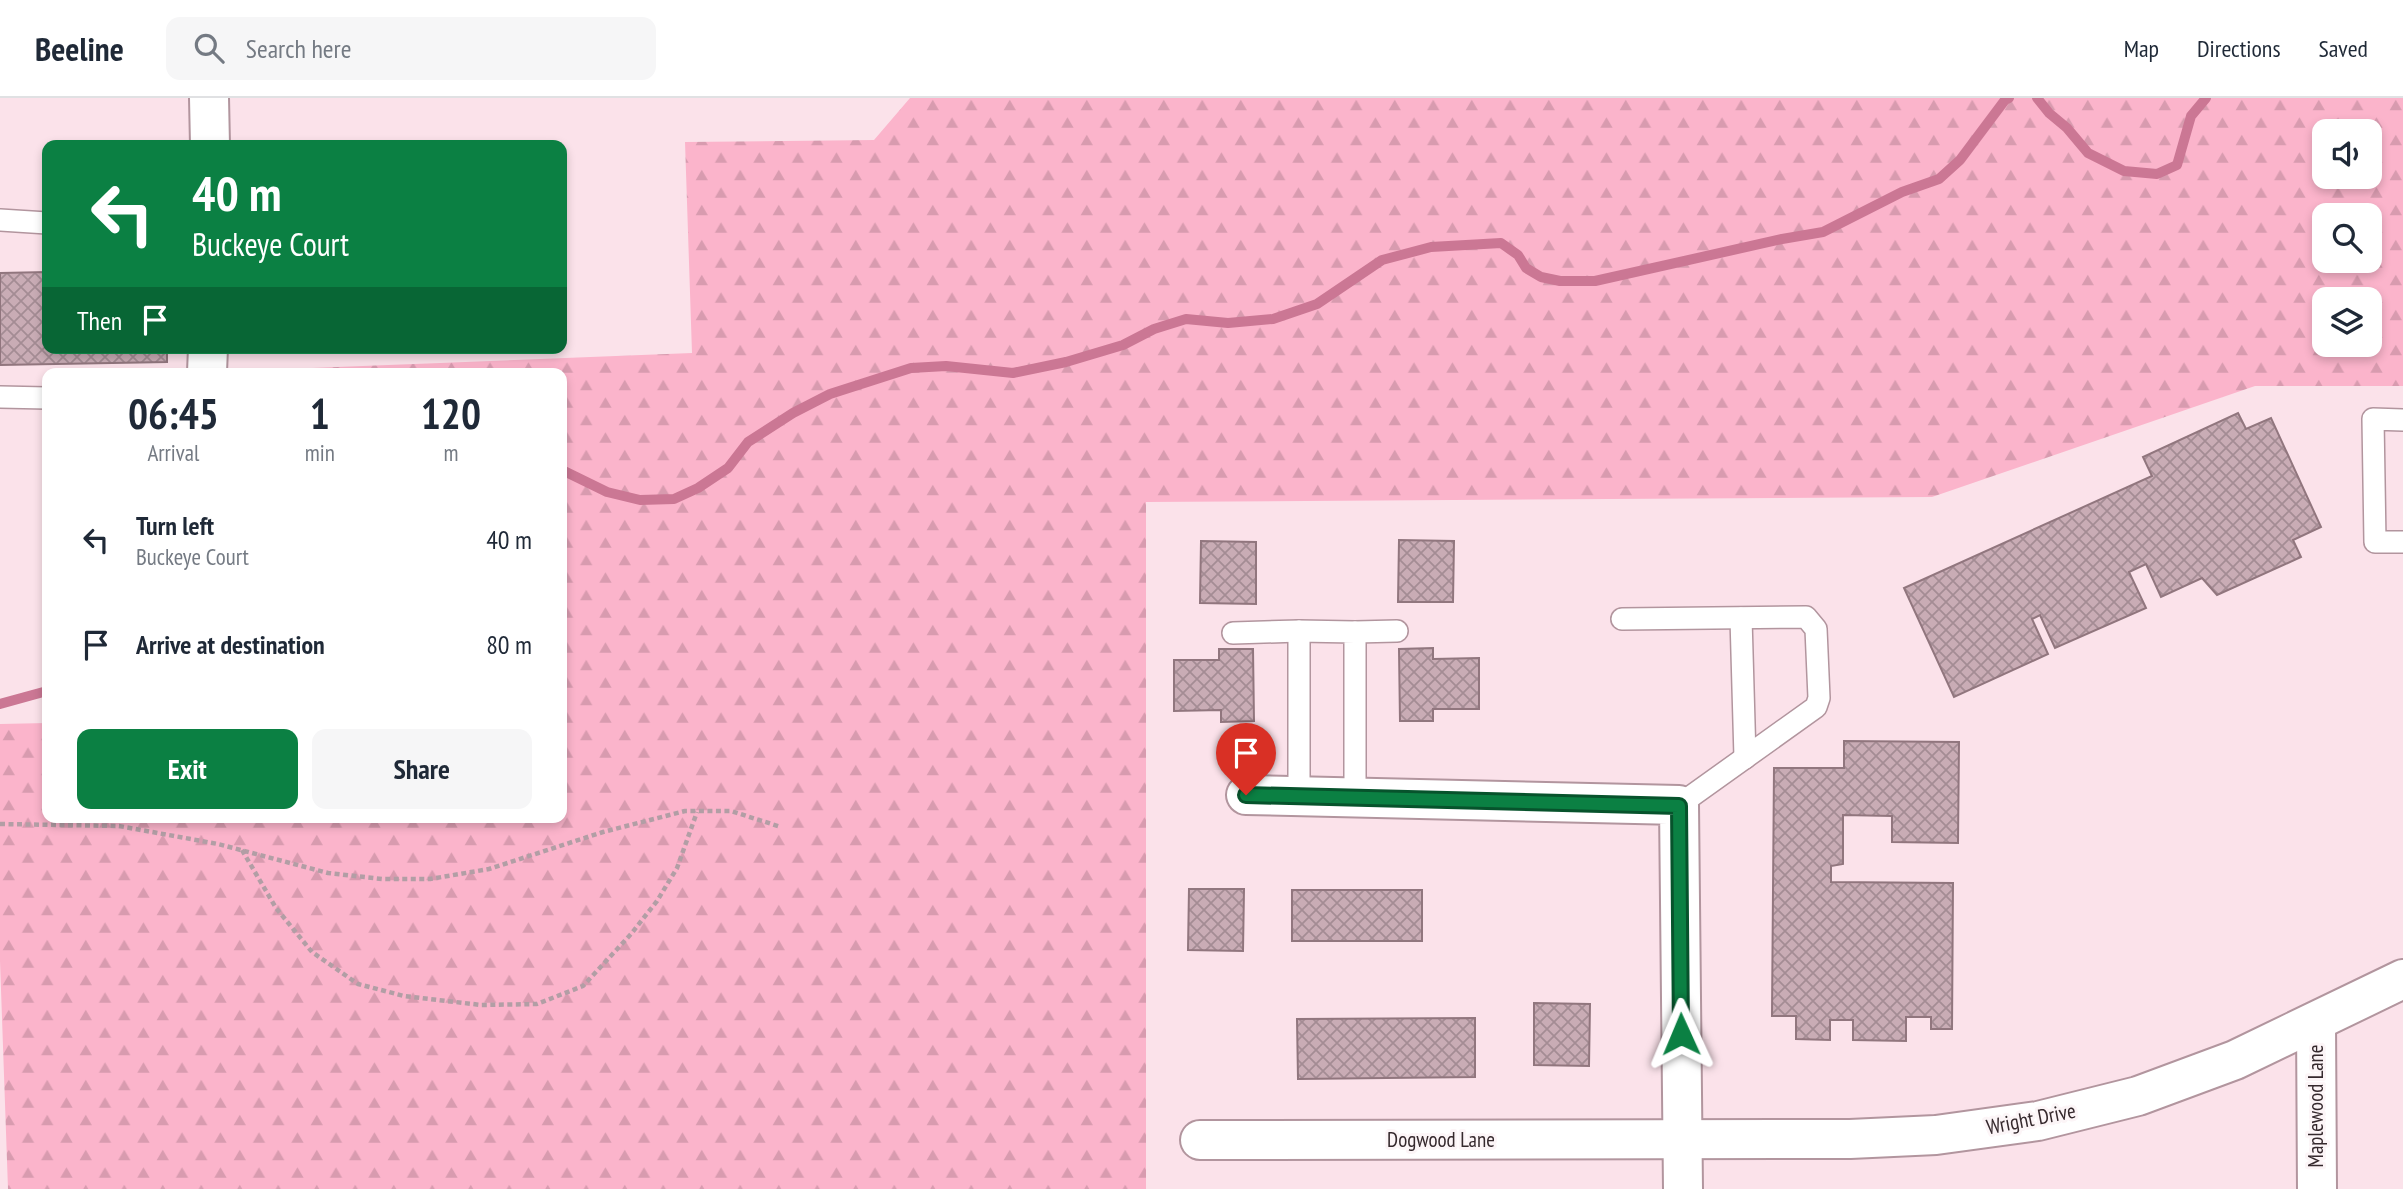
<!DOCTYPE html>
<html lang="en">
<head>
<meta charset="utf-8">
<style>
  :root { --surface:#fff; --page:#f6f6f7; --text:#1f2937; --muted:#747a83; --line:#e0e1e3; --accent:#0b8043 }
  body { margin:0; font-family:"PT Sans Narrow",sans-serif; background:var(--page); color:var(--text); height:100vh; display:flex; flex-direction:column; font-size:26px; white-space:nowrap }
  * { box-sizing:border-box; margin:0 }
  p { font-size:23px; color:var(--muted) }
  .icon { flex:none; width:38px; height:38px; fill:none; stroke:currentColor; stroke-width:2; stroke-linecap:round; stroke-linejoin:round }
  .map { position:relative; flex:1; overflow:hidden }
  .details { position:absolute; left:42px; top:270px; width:525px; height:455px; display:flex; flex-direction:column; background:var(--surface); border-radius:14px; box-shadow:0 4px 10px #0003 }
  .details>* { flex:none }
  .hud { position:absolute; left:42px; top:42px; width:525px; height:214px; border-radius:14px; box-shadow:0 4px 10px #0003; background:#0b8043; color:#fff; overflow:hidden }
  .buttons { position:absolute; left:2312px; top:21px; display:grid; gap:14px }
  .buttons a { display:grid; place-items:center; width:70px; height:70px; border-radius:14px; background:var(--surface); box-shadow:0 4px 10px #0003; font-size:35px }
  .pin { position:absolute; display:grid; place-items:center; width:60px; height:60px; color:#fff; margin:-72px -30px; border-radius:50% 50% 50% 0; rotate:-45deg; box-shadow:0 0 7px #0007 }
  .pin .icon { rotate:45deg }
  .me { position:absolute; width:77px; margin:-38px; rotate:359deg; stroke-linejoin:round; filter:drop-shadow(0 0 5px #0008) }
  .turn { display:flex; align-items:center; gap:24px; height:147px; padding:0 35px; font-size:32px }
  .turn .icon { width:91px; height:91px; stroke-width:2.5 }
  .turn b { display:block; font-size:49px; line-height:60px }
  .then { display:flex; align-items:center; height:66px; padding:0 35px; background:#0003; gap:14px; font-size:26px }
  .eta { display:flex; justify-content:space-evenly; align-items:center; height:119px; text-align:center }
  .eta b { font-size:42px; font-weight:700; line-height:49px }
  .primary-button { display:flex; gap:14px; margin-top:auto; padding:14px 35px }
  .primary-button a { flex:1; height:80px; border-radius:14px; background:var(--accent); color:#fff; font-size:28px; font-weight:700; line-height:80px; text-align:center }
  .primary-button a+a { background:var(--page); color:var(--text) }
  ul { padding:0; list-style:none }
  li { display:flex; align-items:center; gap:21px; height:105px; padding:0 35px }
  li div { flex:1 }
  li b { display:block; font-size:26px }
  li em { font-style:normal }
  header { display:flex; align-items:center; gap:42px; box-sizing:border-box; height:98px; padding:0 35px; background:var(--surface); border-bottom:2px solid var(--line) }
  header strong { font-size:33px }
  nav { display:flex; gap:38px; margin-inline-start:auto; font-size:24px }
  .search { width:490px; height:63px; background:var(--page); display:flex; align-items:center; gap:18px; box-sizing:border-box; padding:0 24px; border-radius:14px; color:var(--muted); font-size:26px }
  .map>svg:first-child { display:block }
  .forest { fill:url(#forest-firs); fill-rule:evenodd }
  .lines { fill:none; stroke-linecap:round; stroke-linejoin:round }
  .stream { stroke:#cb7794; stroke-width:10 }
  .building { fill:url(#building-cross-hatch); stroke:#91767e; stroke-width:2 }
  .service-casing { stroke:#b2959e; stroke-width:24 }
  .minor-casing { stroke:#b2959e; stroke-width:42 }
  .path { stroke:#b29ea5; stroke-width:4.5; stroke-dasharray:5 3.5; stroke-linecap:butt }
  .service { stroke:#fff; stroke-width:21 }
  .minor { stroke:#fff; stroke-width:38 }
  .route-casing { stroke:#07532c; stroke-width:18 }
  .route { stroke:#0b8043; stroke-width:12 }
  .labels { text-anchor:middle; stroke-width:6; stroke-linejoin:round; paint-order:stroke }
  .street-label { font-size:21px; fill:#35292d; stroke:#fcf5f7 }
</style>
</head>
<body>
<header>
<strong>Beeline</strong>
<div class="search"><svg class="icon" aria-label="search" viewBox="0 0 24 24"><circle cx="10" cy="10" r="6"/><path d="M15 15l6 6"/></svg>Search here</div>
<nav><a>Map</a><a>Directions</a><a>Saved</a></nav>
</header>
<div class="map">
<svg width="2403" height="1091" viewBox="0 0 2403 1091">
  <defs>
    <pattern id="forest-firs" width="22" height="20" patternUnits="userSpaceOnUse" patternTransform="scale(1.75)"><rect width="22" height="20" fill="#fbb4cb"/><path d="M5 1l3.5 6h-7zM16 11l3.5 6h-7z" fill="#d89baf"/></pattern>
    <pattern id="building-cross-hatch" width="8" height="8" patternUnits="userSpaceOnUse" patternTransform="scale(1.75)"><rect width="8" height="8" fill="#c9acb5"/><path d="M0 0l8 8M0 8l8-8" fill="none" stroke="#a48c94"/></pattern>
  </defs>
  <rect width="100%" height="100%" fill="#fbe2ea"/>
  <path class="forest" d="M910 0H2403V288H2255L1932 399 1146 404V1091H8L0 863V626L47 625V719H562V275L207 274 692 255 685 44 874 42ZM2324 33H2370V79H2324ZM2324 117H2370V163H2324ZM2324 201H2370V247H2324Z"/>
  <g class="lines">
    <g class="stream">
      <path d="M2037 0 2049 15 2067 30 2088 55 2124 73 2157 76 2177 67 2191 18 2206 0"/>
      <path d="M562 372 607 394 640 402 674 401 698 390 728 370 748 344 793 315 830 296 911 270 946 268 1013 275 1066 264 1123 247 1154 231 1186 221 1228 225 1273 221 1317 206 1382 162 1431 149 1501 145 1518 157 1526 170 1541 179 1560 183H1595L1782 141 1823 134 1902 94 1939 81 1960 62 2005 2 2009 0"/>
      <path d="M0 606 47 593"/>
    </g>
  </g>
  <g class="building">
    <path d="M47 174V250H167V264L0 267V175Z"/>
    <path d="M2238 315 2246 331 2271 320 2321 429 2293 442 2301 459 2217 497 2202 480 2161 499 2146 466 2129 474 2146 510 2055 550 2040 517 2032 521 2048 556 1954 599 1904 490 2152 378 2143 359Z"/>
    <path d="M1399 442 1454 443 1453 504H1398Z"/>
    <path d="M1201 443 1256 444V506L1200 505Z"/>
    <path d="M1433 550V561L1479 560V611H1433V623H1400L1399 551Z"/>
    <path d="M1219 551H1253L1254 623 1221 624V612L1174 613V562H1219Z"/>
    <path d="M1844 643 1959 644 1958 745 1892 744V718L1843 717V766L1831 768V784L1953 785 1952 931H1931V919H1906V943L1853 942V922H1830V942L1796 941V918H1772L1774 670H1844Z"/>
    <path d="M1189 791H1244L1243 853 1188 852Z"/>
    <rect x="1292" y="792" width="130" height="51"/>
    <path d="M1534 905 1590 906 1589 968 1534 967Z"/>
    <path d="M1475 920V979L1298 981 1297 921Z"/>
  </g>
  <g class="lines">
    <defs>
      <g id="service">
        <path d="M0 122 47 125"/>
        <path d="M0 299 47 300"/>
        <path d="M2403 322 2373 321 2375 444H2403"/>
        <path d="M1741 520 1745 660"/>
        <path d="M1622 521 1806 519 1816 531 1819 600 1816 609 1679 707"/>
        <path d="M1355 534 1397 533"/>
        <path d="M1233 535 1299 533"/>
        <path d="M1299 699V533L1355 534V700"/>
      </g>
      <g id="minor">
        <path d="M209 0 210 47"/>
        <path d="M207 274 208 250"/>
        <path d="M1246 697 1679 707 1683 1091"/>
        <path d="M2316 924 2317 1091"/>
        <path d="M1200 1042 1850 1041 1936 1037 2038 1023 2138 998 2235 962 2403 881"/>
      </g>
    </defs>
    <use href="#service" class="service-casing"/>
    <use href="#minor" class="minor-casing"/>
    <g class="path">
      <path d="M0 726 119 728 218 746 328 775 382 781H430L489 771 603 734 685 713H731L781 729"/>
      <path d="M242 752 276 810 312 854 358 886 404 898 481 907 537 906 583 888 631 836 657 803 677 770 697 714"/>
    </g>
    <use href="#service" class="service"/>
    <use href="#minor" class="minor"/>
  </g>
  <g class="lines">
    <defs>
      <path id="route" d="M1246 697 1679 708 1681 936"/>
    </defs>
    <use href="#route" class="route-casing"/>
    <use href="#route" class="route"/>
  </g>
  <g class="labels">
    <g class="street-label">
      <text transform="translate(2316 1008) rotate(-90)" y="7">Maplewood Lane</text>
      <text transform="translate(2031 1021) rotate(-11)" y="7">Wright Drive</text>
      <text x="1441" y="1049">Dogwood Lane</text>
    </g>
  </g>
</svg>
<div class="buttons">
<a><svg class="icon" aria-label="sound" viewBox="0 0 24 24"><path d="M4 9h4l5-4v14l-5-4H4zM17 9q2 3 0 6"/></svg></a>
<a><svg class="icon" aria-label="search" viewBox="0 0 24 24"><circle cx="10" cy="10" r="6"/><path d="M15 15l6 6"/></svg></a>
<a><svg class="icon" aria-label="layers" viewBox="0 0 24 24"><path d="M12 4l9 5-9 5-9-5zM3 14l9 5 9-5"/></svg></a>
</div>
<div class="pin" style="left:1246px;top:697px;background:#d93025"><svg class="icon" aria-label="arrive" viewBox="0 0 24 24"><path d="M6 21V4h12l-3 4 3 4H6"/></svg></div>
<svg class="me" style="left:1681px;top:936px" viewBox="-20 -20 40 40"><path d="M0-17L14 15 0 8-14 15z" fill="#0b8043" stroke="#fff" stroke-width="4"/></svg>
<div class="hud">
<div class="turn"><svg class="icon" aria-label="left" viewBox="0 0 24 24"><path d="M17 20v-9H6M10 6l-5 5 5 5"/></svg><div><b>40 m</b>Buckeye Court</div></div>
<div class="then">Then<svg class="icon" aria-label="arrive" viewBox="0 0 24 24"><path d="M6 21V4h12l-3 4 3 4H6"/></svg></div>
</div>
<section class="details">
<div class="eta">
<div><b>06:45</b><p>Arrival</p></div>
<div><b>1</b><p>min</p></div>
<div><b>120</b><p>m</p></div>
</div>
<ul>
<li><svg class="icon" aria-label="left" viewBox="0 0 24 24"><path d="M17 20v-9H6M10 6l-5 5 5 5"/></svg><div><b>Turn left</b><p>Buckeye Court</p></div><em>40 m</em></li>
<li><svg class="icon" aria-label="arrive" viewBox="0 0 24 24"><path d="M6 21V4h12l-3 4 3 4H6"/></svg><div><b>Arrive at destination</b></div><em>80 m</em></li>
</ul>
<div class="primary-button"><a>Exit</a><a>Share</a></div>
</section>
</div>
</body>
</html>
